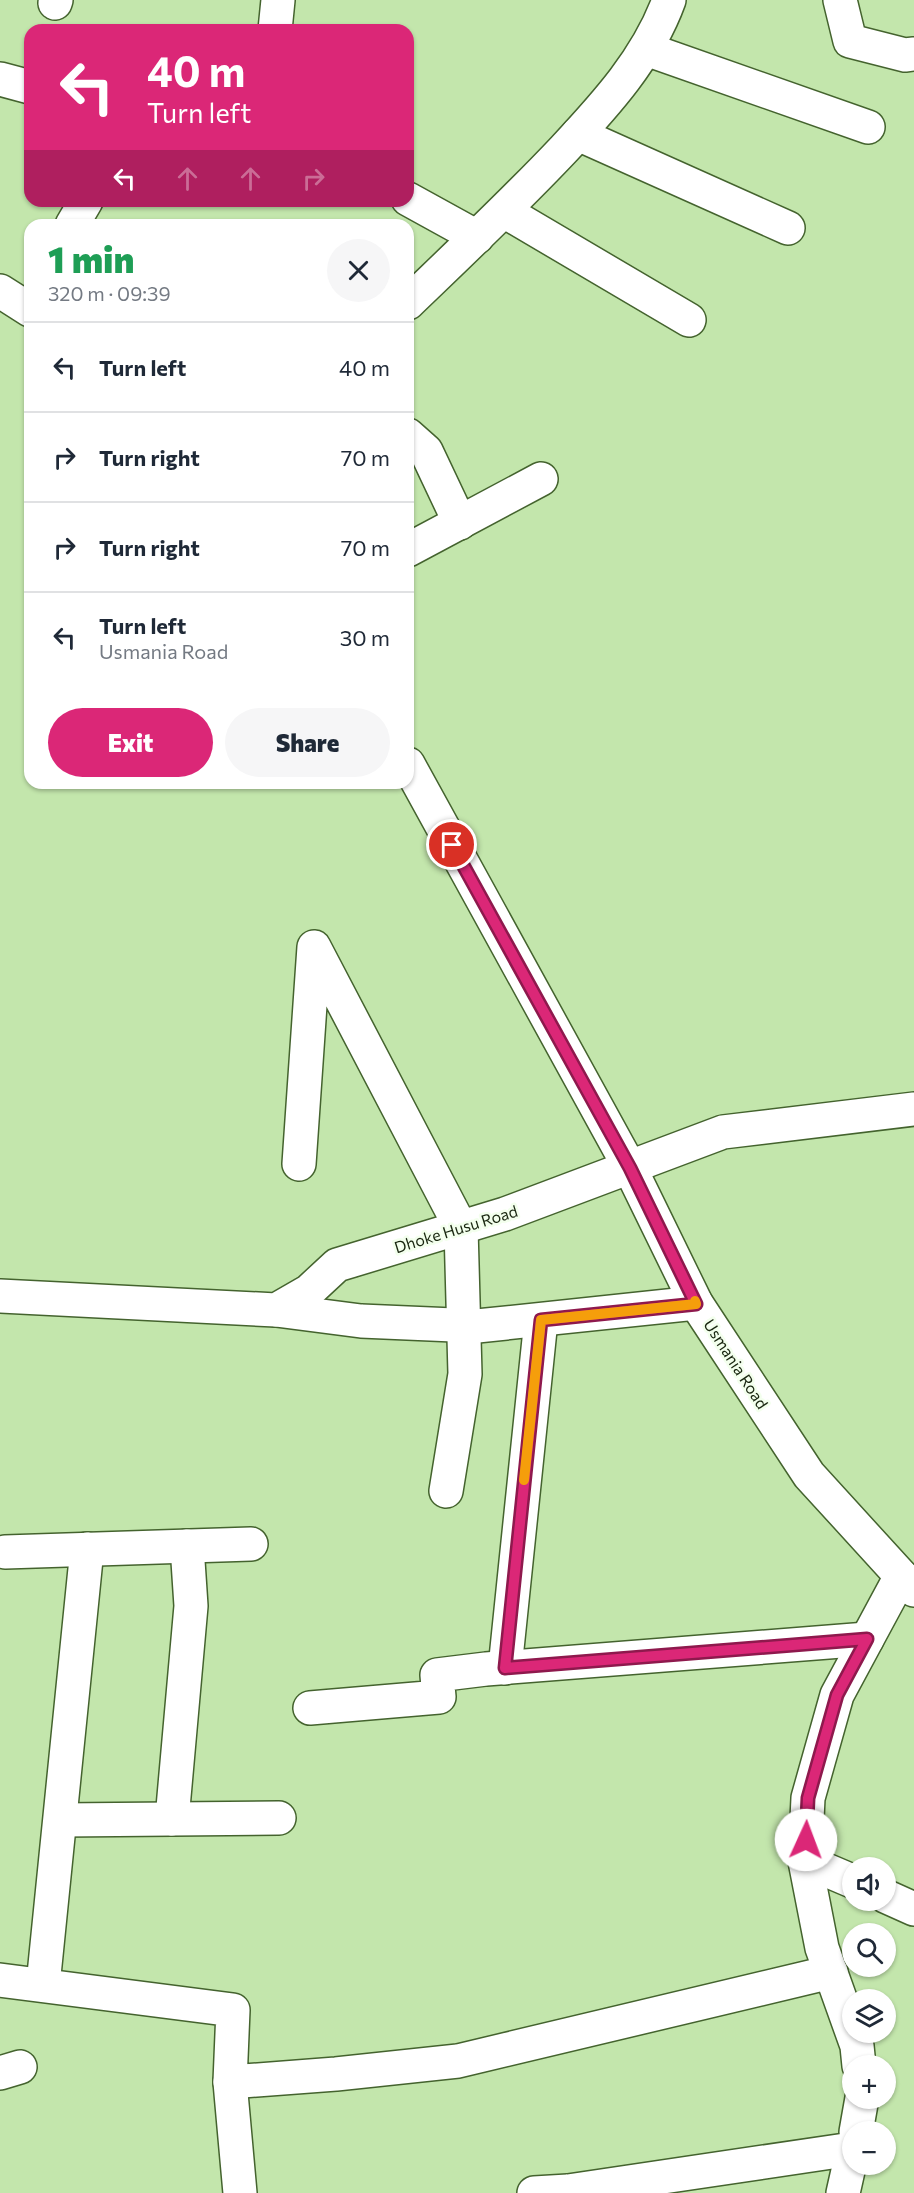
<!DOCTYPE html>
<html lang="en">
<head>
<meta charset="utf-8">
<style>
  :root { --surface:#fff; --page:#f6f6f7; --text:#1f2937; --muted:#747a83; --line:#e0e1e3; --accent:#db2777 }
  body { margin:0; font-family:Commissioner,sans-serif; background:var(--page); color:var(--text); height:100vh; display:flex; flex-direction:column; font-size:22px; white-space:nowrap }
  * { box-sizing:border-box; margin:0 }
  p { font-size:20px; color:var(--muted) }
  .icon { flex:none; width:33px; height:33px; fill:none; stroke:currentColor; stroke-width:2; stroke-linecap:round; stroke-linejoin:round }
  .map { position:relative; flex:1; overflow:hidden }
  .sheet { position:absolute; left:24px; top:219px; width:390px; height:570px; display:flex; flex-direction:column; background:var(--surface); border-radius:18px; box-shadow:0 2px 4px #0004 }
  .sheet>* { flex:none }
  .hud { position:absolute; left:24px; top:24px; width:390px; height:183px; border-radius:18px; box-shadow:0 2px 4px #0004; background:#db2777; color:#fff; overflow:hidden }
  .tools { position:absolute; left:842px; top:1857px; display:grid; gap:12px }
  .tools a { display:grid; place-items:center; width:54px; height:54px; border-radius:50%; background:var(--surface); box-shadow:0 2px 4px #0004; font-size:30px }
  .pin { position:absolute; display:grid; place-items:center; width:51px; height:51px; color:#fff; margin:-26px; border:3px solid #fff; border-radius:50%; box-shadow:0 2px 6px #0007 }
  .me { position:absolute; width:66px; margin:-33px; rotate:2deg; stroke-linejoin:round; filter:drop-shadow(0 0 4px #0008) }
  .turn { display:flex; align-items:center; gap:21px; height:126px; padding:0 24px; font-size:27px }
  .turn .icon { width:78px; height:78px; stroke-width:2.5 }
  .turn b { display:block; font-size:42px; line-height:51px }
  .lanes { display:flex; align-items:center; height:57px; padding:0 24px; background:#0003; justify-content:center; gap:30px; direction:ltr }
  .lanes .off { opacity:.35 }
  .round { display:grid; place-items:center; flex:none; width:63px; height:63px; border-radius:32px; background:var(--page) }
  .headline { display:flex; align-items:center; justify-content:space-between; height:102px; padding:0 24px }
  h1 { font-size:36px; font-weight:800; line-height:45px; color:#1e9e55 }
  .action { display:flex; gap:12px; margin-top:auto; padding:12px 24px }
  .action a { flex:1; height:69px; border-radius:36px; background:var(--accent); color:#fff; font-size:24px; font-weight:800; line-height:69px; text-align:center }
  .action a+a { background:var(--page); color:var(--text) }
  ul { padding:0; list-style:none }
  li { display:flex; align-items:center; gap:18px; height:90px; padding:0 24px; border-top:2px solid var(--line) }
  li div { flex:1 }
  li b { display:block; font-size:22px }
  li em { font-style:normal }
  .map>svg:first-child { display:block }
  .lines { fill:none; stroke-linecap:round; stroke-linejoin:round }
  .minor-casing { stroke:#44632e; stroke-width:36 }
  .minor { stroke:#fff; stroke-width:33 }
  .route-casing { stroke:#8e194d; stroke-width:15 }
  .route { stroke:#db2777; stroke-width:10 }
  .slow { stroke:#f59e0b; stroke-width:10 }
  .labels { text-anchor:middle; stroke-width:5; stroke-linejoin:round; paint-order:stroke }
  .street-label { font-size:16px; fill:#192610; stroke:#f3ffed }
</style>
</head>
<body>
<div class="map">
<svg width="914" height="2193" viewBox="0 0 914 2193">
  <rect width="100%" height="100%" fill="#c3e6ac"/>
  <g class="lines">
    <defs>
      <g id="minor">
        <path d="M840 0 850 41 905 55 914 54"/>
        <path d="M55 3 56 0"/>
        <path d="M275 30 278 0"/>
        <path d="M646 49 868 127"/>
        <path d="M0 79 30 87"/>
        <path d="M578 134 788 228"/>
        <path d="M408 199 477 237"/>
        <path d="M504 211 689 320"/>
        <path d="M72 225 86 201"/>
        <path d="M0 291 30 310"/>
        <path d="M408 303C461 252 514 202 564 149 606 104 648 58 669 0"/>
        <path d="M408 435 426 451 460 523"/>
        <path d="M408 550 541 479"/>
        <path d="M408 764 630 1168 696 1303 809 1475 914 1590"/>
        <path d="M299 1164 314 947 461 1228 465 1374 446 1491"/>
        <path d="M0 1296 276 1310 309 1291 337 1265 505 1214 723 1132 914 1109"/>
        <path d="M276 1310 361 1321 477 1326 696 1303"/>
        <path d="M5 1552 251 1544"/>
        <path d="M505 1668 541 1320"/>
        <path d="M310 1708 439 1697 437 1675 486 1669 867 1639"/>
        <path d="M172 1819 191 1606 187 1546"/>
        <path d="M61 1820 279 1818"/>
        <path d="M805 1861 852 1881"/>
        <path d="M885 1896 914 1909"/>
        <path d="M0 1980 233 2010 230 2082 336 2074 458 2061 831 1972"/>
        <path d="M43 1985 87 1549"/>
        <path d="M859 2066 857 2046 822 1948 805 1861 808 1798 837 1695 901 1576"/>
        <path d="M0 2073 20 2067"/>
        <path d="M230 2082 240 2193"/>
        <path d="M856 2132 862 2098"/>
        <path d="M534 2193 568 2191 852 2149"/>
        <path d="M843 2193 852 2153"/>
      </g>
    </defs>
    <use href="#minor" class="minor-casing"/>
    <use href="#minor" class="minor"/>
  </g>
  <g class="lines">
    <defs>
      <path id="route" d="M452 845 630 1168 696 1304 541 1320 505 1668 867 1639 837 1695 808 1798 806 1840"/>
    </defs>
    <use href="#route" class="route-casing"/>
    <use href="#route" class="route"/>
    <path class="slow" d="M524 1480 541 1320 696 1304 695 1301"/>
  </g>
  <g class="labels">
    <g class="street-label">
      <text transform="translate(456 1229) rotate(-17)" y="6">Dhoke Husu Road</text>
      <text transform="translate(736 1364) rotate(57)" y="6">Usmania Road</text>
    </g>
  </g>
</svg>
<div class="tools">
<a><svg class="icon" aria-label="sound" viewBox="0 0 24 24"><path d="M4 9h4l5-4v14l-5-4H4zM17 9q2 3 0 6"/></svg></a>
<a><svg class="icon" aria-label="search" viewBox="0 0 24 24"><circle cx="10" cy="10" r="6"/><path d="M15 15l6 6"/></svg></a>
<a><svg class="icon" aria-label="layers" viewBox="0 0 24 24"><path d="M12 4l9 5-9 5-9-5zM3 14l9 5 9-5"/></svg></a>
<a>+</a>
<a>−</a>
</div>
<div class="pin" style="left:452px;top:845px;background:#d93025"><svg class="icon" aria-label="arrive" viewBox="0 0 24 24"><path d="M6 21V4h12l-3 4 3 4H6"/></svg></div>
<svg class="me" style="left:806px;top:1840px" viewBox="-20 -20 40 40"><circle r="19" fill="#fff"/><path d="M0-13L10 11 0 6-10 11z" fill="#db2777"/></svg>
<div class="hud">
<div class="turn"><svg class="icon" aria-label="left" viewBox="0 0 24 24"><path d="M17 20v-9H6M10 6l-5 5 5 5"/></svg><div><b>40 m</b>Turn left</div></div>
<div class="lanes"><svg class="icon" aria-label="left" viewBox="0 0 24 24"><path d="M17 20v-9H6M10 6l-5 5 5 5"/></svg><svg class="icon off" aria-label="ahead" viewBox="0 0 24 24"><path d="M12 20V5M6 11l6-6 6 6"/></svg><svg class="icon off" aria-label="ahead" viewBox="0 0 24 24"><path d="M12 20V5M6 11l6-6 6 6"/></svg><svg class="icon off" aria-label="right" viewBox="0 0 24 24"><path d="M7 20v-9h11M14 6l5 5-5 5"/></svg></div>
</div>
<section class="sheet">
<div class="headline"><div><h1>1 min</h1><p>320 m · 09:39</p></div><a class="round"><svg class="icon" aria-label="close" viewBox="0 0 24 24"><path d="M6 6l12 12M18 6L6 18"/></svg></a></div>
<ul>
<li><svg class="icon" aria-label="left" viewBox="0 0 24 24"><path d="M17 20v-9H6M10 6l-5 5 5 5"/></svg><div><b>Turn left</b></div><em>40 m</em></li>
<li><svg class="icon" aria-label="right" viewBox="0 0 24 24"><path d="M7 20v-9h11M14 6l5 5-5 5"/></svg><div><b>Turn right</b></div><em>70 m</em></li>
<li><svg class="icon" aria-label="right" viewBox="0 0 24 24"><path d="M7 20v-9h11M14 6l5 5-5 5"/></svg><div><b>Turn right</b></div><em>70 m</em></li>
<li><svg class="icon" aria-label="left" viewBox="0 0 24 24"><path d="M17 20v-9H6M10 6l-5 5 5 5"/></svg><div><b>Turn left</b><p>Usmania Road</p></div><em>30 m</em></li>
</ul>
<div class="action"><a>Exit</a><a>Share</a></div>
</section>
</div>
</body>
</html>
